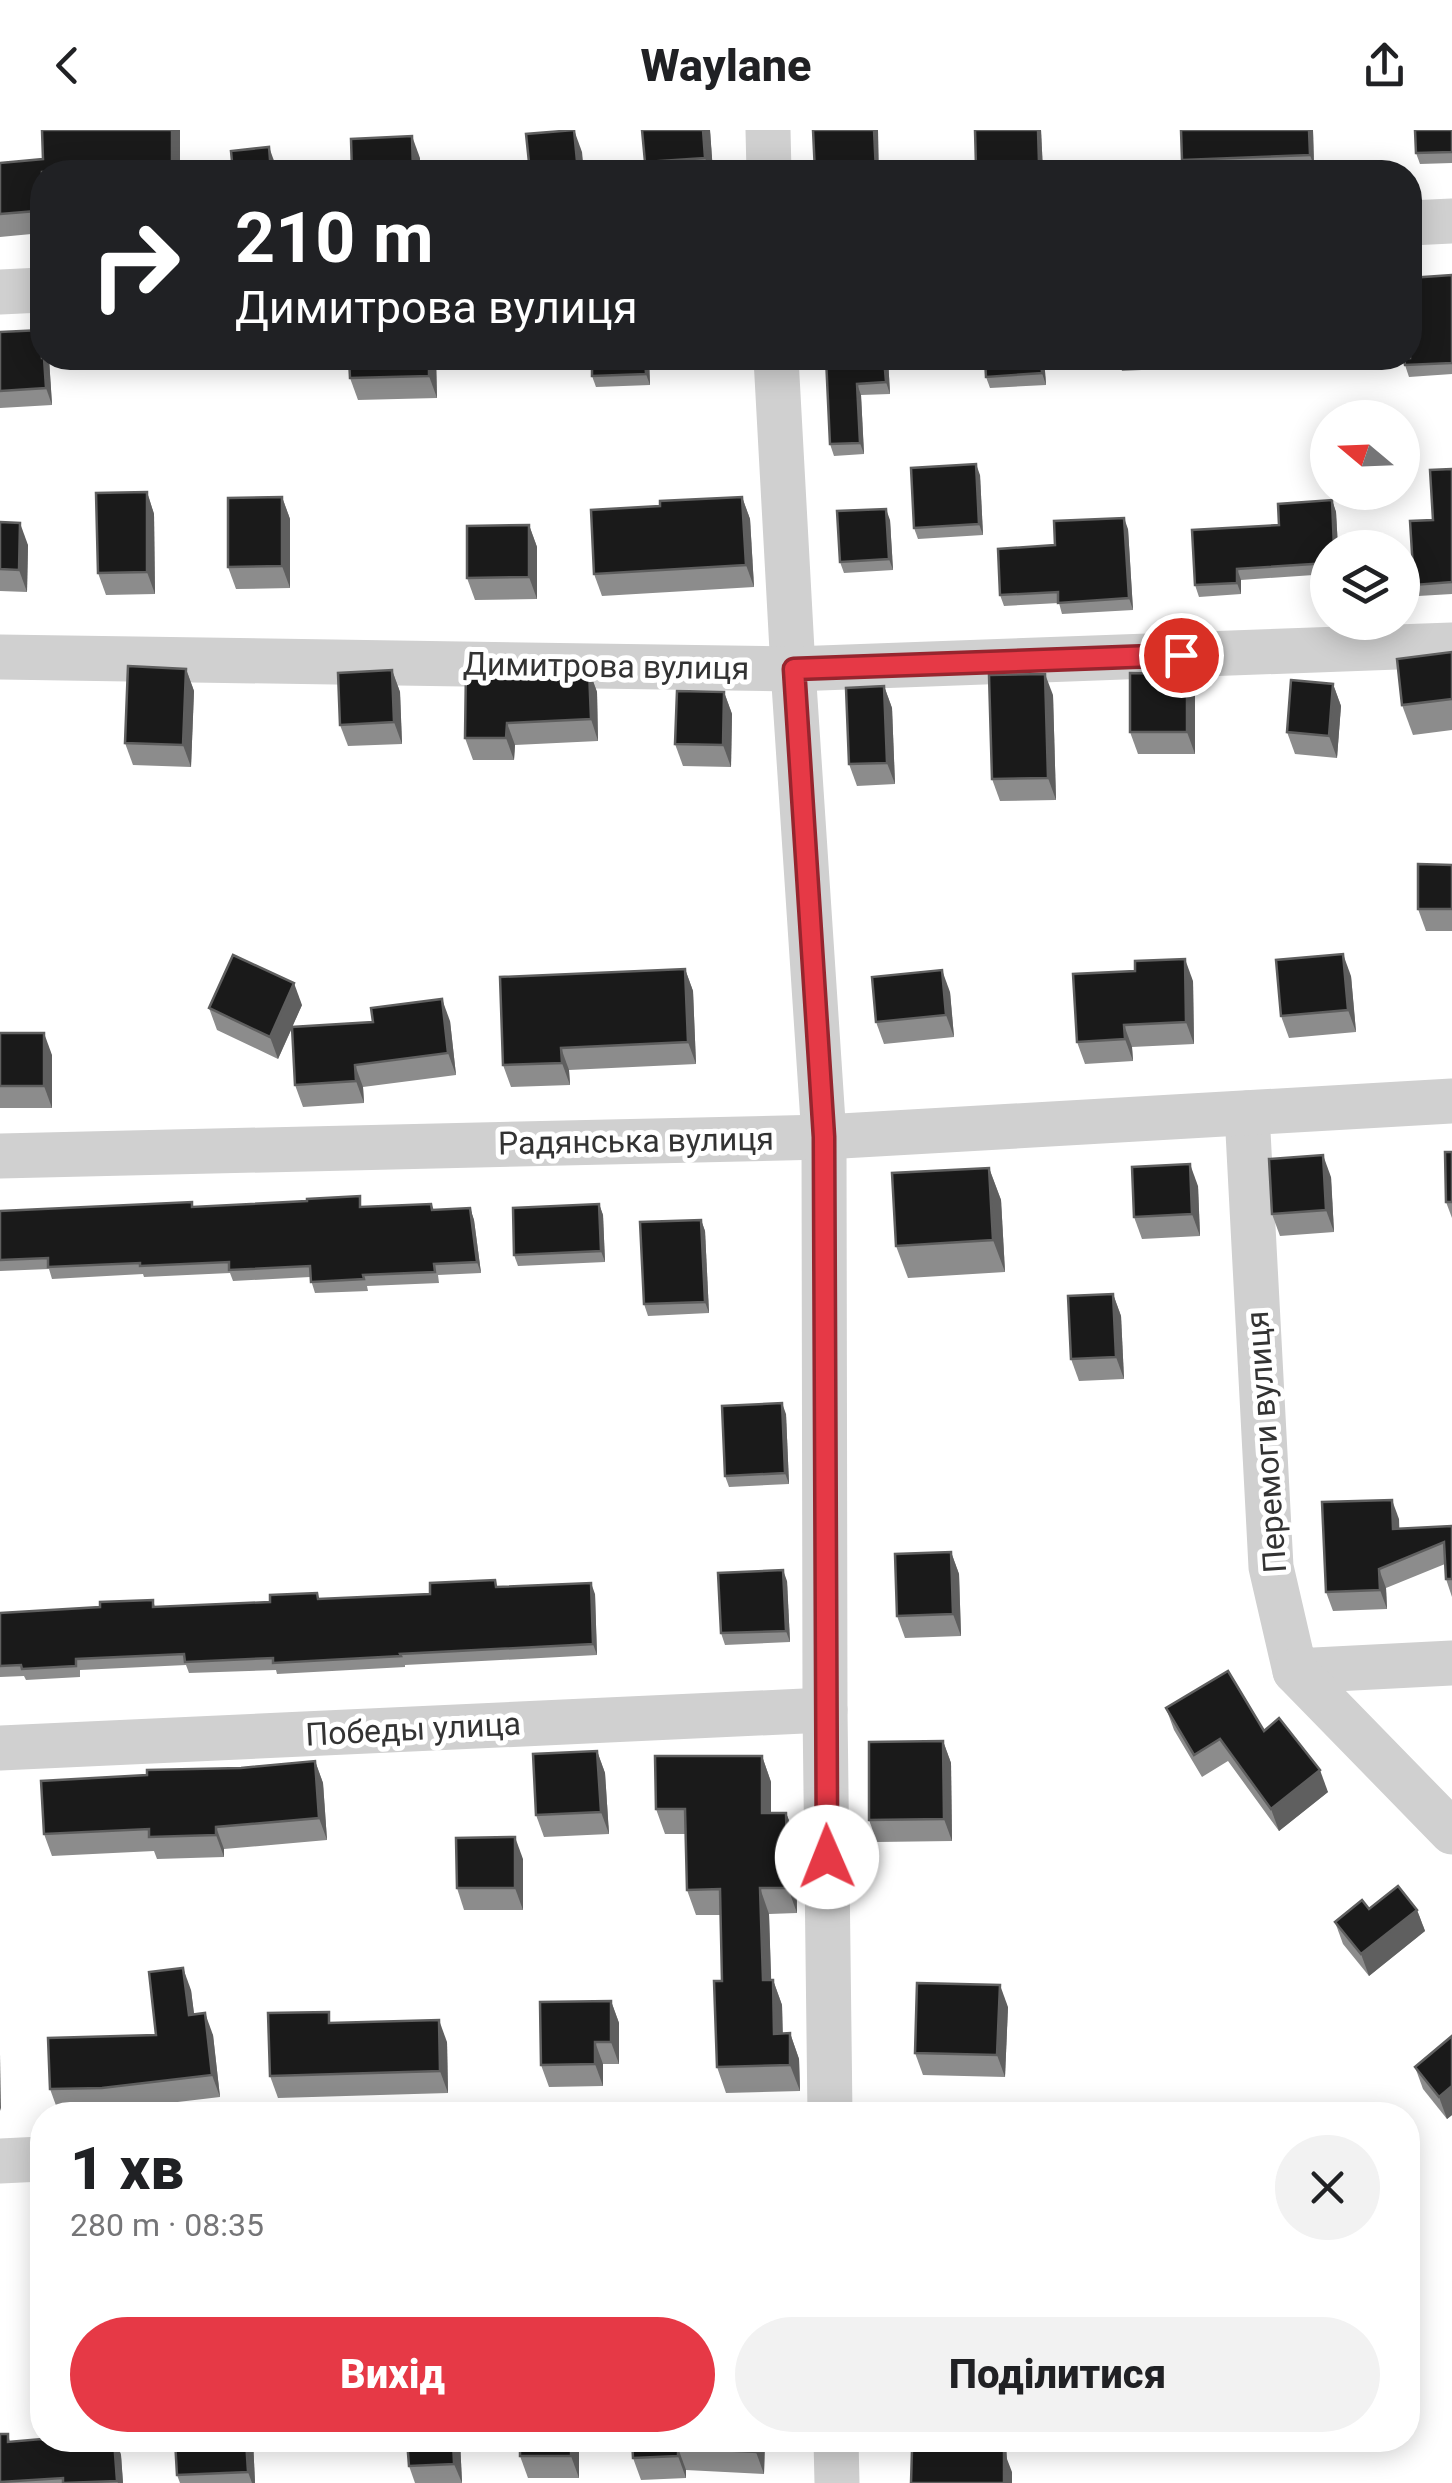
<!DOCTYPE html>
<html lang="uk">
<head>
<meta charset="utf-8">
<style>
  :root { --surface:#fff; --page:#f2f2f2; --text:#202124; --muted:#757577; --accent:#e63946 }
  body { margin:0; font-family:Roboto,sans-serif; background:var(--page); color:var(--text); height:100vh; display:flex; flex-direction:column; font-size:38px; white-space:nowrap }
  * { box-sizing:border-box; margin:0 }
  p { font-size:32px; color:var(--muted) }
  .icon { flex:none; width:55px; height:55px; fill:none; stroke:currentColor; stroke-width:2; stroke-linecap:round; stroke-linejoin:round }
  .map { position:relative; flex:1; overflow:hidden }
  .details { position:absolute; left:30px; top:1972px; width:1390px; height:350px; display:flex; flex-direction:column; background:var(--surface); border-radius:40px; box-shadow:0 5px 25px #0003 }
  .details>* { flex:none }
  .guide { position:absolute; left:30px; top:30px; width:1392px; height:210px; border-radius:40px; box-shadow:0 5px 25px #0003; background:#202124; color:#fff; overflow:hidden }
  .needle { width:65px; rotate:289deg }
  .tools { position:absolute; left:1310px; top:270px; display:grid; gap:20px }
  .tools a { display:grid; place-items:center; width:110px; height:110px; border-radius:50%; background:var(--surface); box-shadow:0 5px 25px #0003; font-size:50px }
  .pin { position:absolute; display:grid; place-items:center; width:85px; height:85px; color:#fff; margin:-42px; border:5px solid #fff; border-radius:50%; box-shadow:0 2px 10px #0007 }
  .me { position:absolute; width:110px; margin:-55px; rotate:359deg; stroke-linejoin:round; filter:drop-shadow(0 0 8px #0008) }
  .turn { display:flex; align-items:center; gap:35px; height:210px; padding:0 40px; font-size:45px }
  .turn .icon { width:130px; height:130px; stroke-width:2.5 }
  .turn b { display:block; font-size:70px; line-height:85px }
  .round { display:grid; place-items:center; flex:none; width:105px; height:105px; border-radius:52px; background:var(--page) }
  .headline { display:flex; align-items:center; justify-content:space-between; height:170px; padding:0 40px }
  h1 { font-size:60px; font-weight:800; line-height:75px }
  .cta { display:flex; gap:20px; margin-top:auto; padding:20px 40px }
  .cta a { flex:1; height:115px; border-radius:60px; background:var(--accent); color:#fff; font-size:40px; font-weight:800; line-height:115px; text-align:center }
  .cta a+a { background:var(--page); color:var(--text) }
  header { display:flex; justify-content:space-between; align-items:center; height:130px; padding:0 40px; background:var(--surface); font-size:45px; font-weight:800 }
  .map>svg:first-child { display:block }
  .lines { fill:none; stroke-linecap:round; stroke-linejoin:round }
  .minor { stroke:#d0d0d0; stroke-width:45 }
  .wall { fill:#8c8c8c }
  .shaded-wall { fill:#5f5f5f }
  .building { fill:#1a1a1a; stroke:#5f5f5f; stroke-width:2.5 }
  .route-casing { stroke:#96252e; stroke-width:25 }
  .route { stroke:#e63946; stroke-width:18 }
  .labels { text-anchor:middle; stroke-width:10; stroke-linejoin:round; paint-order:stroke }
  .street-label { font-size:32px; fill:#333; stroke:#fff }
</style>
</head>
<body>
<header><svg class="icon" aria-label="back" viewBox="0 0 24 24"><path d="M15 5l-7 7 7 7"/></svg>Waylane<svg class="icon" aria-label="share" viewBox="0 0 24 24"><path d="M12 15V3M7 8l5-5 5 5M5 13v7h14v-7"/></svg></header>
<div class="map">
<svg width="1452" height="2353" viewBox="0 0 1452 2353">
  <rect width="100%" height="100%" fill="#fff"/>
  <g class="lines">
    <g class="minor">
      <path d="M768 0 769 42"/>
      <path d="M1410 93 1452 91"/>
      <path d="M0 162 42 160"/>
      <path d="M776 228 793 539 824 1007 825 1580 830 1985"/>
      <path d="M0 527 793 539 1452 515"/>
      <path d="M1247 983 1271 1437 1295 1541 1452 1533"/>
      <path d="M0 1026 824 1007 1452 971"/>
      <path d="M1295 1541 1452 1702"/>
      <path d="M0 1618 825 1580"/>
      <path d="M0 2031 42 2029"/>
      <path d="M836 2310 837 2353"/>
    </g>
  </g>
  <g class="wall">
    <path d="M180 0V42H42V103L0 107V33L43 29Z"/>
    <path d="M710 0 713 42H648L645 32Z"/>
    <path d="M975 0H1041L1043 42H979L976 36Z"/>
    <path d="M1313 0 1314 36 1186 41 1182 30Z"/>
    <path d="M1452 0V33L1420 34 1416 23Z"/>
    <path d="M1452 145V244L1409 247 1405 235Z"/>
    <path d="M0 202 42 228H49L52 275 0 278Z"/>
    <path d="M349 228H436L437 268 358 270 350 248Z"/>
    <path d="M592 228H649L650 255 596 257 592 246Z"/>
    <path d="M826 228H888L890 264 861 265 864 324 834 326 830 314Z"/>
    <path d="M985 228H1044L1046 255 990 258 986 247Z"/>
    <path d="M1118 228H1161V239L1122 241Z"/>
    <path d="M1270 228H1327L1328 236 1274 239Z"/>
    <path d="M1452 339V464L1418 466 1414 455 1433 390Z"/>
    <path d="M980 345 983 405 918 409 914 398Z"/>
    <path d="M147 362 154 384 155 464 106 465 98 443Z"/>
    <path d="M282 367 290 389V458L236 459 228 437Z"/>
    <path d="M742 367 750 389 754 457 602 466 594 444 660 376Z"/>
    <path d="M1332 370 1336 382 1338 418H1328V444L1241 450V464L1199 467 1195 455 1279 395Z"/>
    <path d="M890 390 893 440 844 443 840 432Z"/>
    <path d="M0 392 28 415 27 462 0 461Z"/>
    <path d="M529 395 537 417V469L475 470 467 448Z"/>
    <path d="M1128 399 1133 480 1062 484 1059 473 1004 476 1000 465 1055 415Z"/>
    <path d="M1452 522V600L1413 605 1402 575Z"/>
    <path d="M186 539 194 561 191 637 133 635 125 613Z"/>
    <path d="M392 540 400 562 402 614 348 616 340 595Z"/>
    <path d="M589 540 597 562 598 611 515 615 514 630H473L465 608Z"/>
    <path d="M1187 544 1195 566V624H1138L1130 602Z"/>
    <path d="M1333 554 1341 576 1337 628 1295 624 1287 602Z"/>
    <path d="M884 556 892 578 895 654 857 656 849 634Z"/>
    <path d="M724 562 732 584 731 637 683 636 675 614Z"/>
    <path d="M1053 565 1056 670 1000 671 992 649Z"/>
    <path d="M1452 735V801H1426L1418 779Z"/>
    <path d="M685 839 693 861 696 934 569 940 570 955 511 957 503 935Z"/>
    <path d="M1351 846 1356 902 1289 908 1281 886Z"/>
    <path d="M1193 851 1194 914 1132 917 1133 931 1085 934 1077 912Z"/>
    <path d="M950 862 954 907 884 914 876 892Z"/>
    <path d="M302 875 292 897 450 891 456 945 363 957 364 973 303 977 295 955 292 898 278 929 217 900 209 878Z"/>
    <path d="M0 903 52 925V978H0Z"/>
    <path d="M1452 1022V1088L1446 1072Z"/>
    <path d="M989 1038 1001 1070 1005 1142 908 1148 896 1116Z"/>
    <path d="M1331 1047 1334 1102 1280 1106 1272 1084Z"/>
    <path d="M1198 1056 1200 1106 1142 1109 1134 1087Z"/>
    <path d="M431 1074 434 1080 470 1078 474 1090 481 1143 438 1145 439 1153 367 1156 368 1161 315 1163 310 1147 233 1151 230 1143 144 1147 143 1144 52 1149 49 1139 0 1141V1081L194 1077H364Z"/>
    <path d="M599 1074 603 1085 605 1132 518 1136 514 1125Z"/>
    <path d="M701 1090 705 1101 709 1183 648 1186 644 1174Z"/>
    <path d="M1113 1164 1121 1186 1124 1249 1079 1251 1071 1229Z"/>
    <path d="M786 1284 789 1354 729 1357 725 1346Z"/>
    <path d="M1399 1389V1399L1452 1396V1467L1446 1449 1445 1434 1386 1458 1387 1479 1333 1481 1326 1462Z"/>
    <path d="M951 1422 959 1444 961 1506 905 1508 897 1486Z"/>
    <path d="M787 1451 790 1512 725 1515 721 1503Z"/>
    <path d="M498 1457 595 1464 597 1525 405 1535V1537L277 1544 276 1540 189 1543 186 1535 80 1540V1547L26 1550 24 1546 0 1547V1483L100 1477 153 1470 155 1477 430 1464Z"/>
    <path d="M1166 1578 1264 1601 1328 1662 1279 1701 1228 1631 1202 1647 1174 1600Z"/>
    <path d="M943 1611 951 1633 952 1711 877 1712 869 1690Z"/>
    <path d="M597 1621 605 1643 609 1704 544 1707 536 1685Z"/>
    <path d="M762 1626 771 1652V1683H786L796 1708 797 1783 769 1784 771 1850H773L782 1875 783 1904 790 1903 799 1929 800 1961 726 1963 717 1937 722 1851 720 1785H696L687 1760 686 1704H665L656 1679Z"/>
    <path d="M315 1631 323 1653 327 1710 224 1719V1727L157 1729 154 1721 52 1726 44 1704 147 1645Z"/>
    <path d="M523 1729V1780H464L457 1758Z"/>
    <path d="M1369 1779 1417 1780 1425 1801 1369 1846 1343 1814 1335 1792Z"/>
    <path d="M191 1860 194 1884 213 1905 220 1967 110 1980 58 1981 50 1959 156 1905Z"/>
    <path d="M611 1871 619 1893V1934H603V1956L549 1957 541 1935Z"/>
    <path d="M1008 1877 1005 1947 923 1945 915 1923Z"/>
    <path d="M333 1893 447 1912 448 1963 278 1968 270 1946Z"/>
    <path d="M1452 1906V1985L1447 1989 1423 1959 1415 1937Z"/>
    <path d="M0 2304H8L10 2312 42 2310H116L121 2325 123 2353H0Z"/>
    <path d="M253 2310 255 2353H180L177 2345Z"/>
    <path d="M310 2310H390L311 2314Z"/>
    <path d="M460 2310 462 2353H415L409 2336Z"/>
    <path d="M520 2310H579V2348H528L520 2326Z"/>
    <path d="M632 2310H765L764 2344 686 2340V2348L641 2350 633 2328Z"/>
  </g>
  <g class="shaded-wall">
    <rect x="172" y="0" width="8" height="42"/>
    <path d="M574 0 582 22 584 42H578Z"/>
    <path d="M703 0H710L713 42H711L705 28Z"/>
    <path d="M874 0H878L879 42H876Z"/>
    <path d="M1038 0H1041L1043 42 1039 33Z"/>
    <path d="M1309 0H1313L1314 36 1310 25Z"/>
    <path d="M412 6 420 28V42H413Z"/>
    <path d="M269 17 277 39V42H271Z"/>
    <path d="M34 62 42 84V99L36 81Z"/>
    <path d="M44 228H49L52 275 46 258Z"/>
    <path d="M429 228H436L437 268 429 246Z"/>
    <path d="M645 228H649L650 255 646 244Z"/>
    <path d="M884 228H888L890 264 886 252Z"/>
    <path d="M1041 228H1044L1046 255 1042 243Z"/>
    <path d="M857 254 861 265 864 324 860 313Z"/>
    <path d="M976 334 980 345 983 405 979 394Z"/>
    <path d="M147 362 154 384 155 464 147 442Z"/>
    <path d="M282 367 290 389V458L282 436Z"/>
    <path d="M742 367 750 389 754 457 746 435Z"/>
    <path d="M1332 370 1336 382 1338 418H1334Z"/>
    <path d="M886 379 890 390 893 440 889 429Z"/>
    <path d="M1124 388 1128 399 1133 480 1129 468Z"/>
    <path d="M20 393 28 415 27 462 19 440Z"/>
    <path d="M529 395 537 417V469L529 447Z"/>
    <path d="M1237 439 1241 450V464L1237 453Z"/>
    <path d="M186 539 194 561 191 637 183 615Z"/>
    <path d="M392 540 400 562 402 614 394 592Z"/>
    <path d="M589 540 597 562 598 611 591 589Z"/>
    <path d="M1045 544 1053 565 1056 670 1048 648Z"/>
    <path d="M1187 544 1195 566V624L1187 602Z"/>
    <path d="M1333 554 1341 576 1337 628 1329 606Z"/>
    <path d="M884 556 892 578 895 654 887 633Z"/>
    <path d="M724 562 732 584 731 637 723 615Z"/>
    <path d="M507 593 515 615 514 630 506 608Z"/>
    <path d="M1343 824 1351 846 1356 902 1348 880Z"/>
    <path d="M1185 829 1193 851 1194 914 1186 892Z"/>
    <path d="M685 839 693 861 696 934 688 912Z"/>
    <path d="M942 840 950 862 954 907 946 885Z"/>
    <path d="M294 853 302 875 278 929 270 907Z"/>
    <path d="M442 869 450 891 456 945 448 923Z"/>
    <path d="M1124 895 1132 917 1133 931 1125 909Z"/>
    <path d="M44 903 52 925V978L44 956Z"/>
    <path d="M561 918 569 940 570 955 562 933Z"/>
    <path d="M355 935 363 957 364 973 356 951Z"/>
    <path d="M1323 1025 1331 1047 1334 1102 1326 1080Z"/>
    <path d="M1190 1034 1198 1056 1200 1106 1192 1084Z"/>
    <path d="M989 1038 1001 1070 1005 1142 993 1110Z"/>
    <path d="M599 1074 603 1085 605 1132 601 1121Z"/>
    <path d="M470 1078 474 1090 481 1143 477 1132Z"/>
    <path d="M701 1090 705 1101 709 1183 705 1172Z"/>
    <path d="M1113 1164 1121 1186 1124 1249 1116 1227Z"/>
    <path d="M782 1273 786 1284 789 1354 785 1343Z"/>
    <path d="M1392 1370 1399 1389 1400 1418 1393 1399Z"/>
    <path d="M951 1422 959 1444 961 1506 953 1484Z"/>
    <path d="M1379 1439 1386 1458 1387 1479 1380 1460Z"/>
    <path d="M783 1440 787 1451 790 1512 786 1501Z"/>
    <path d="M591 1453 595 1464 597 1525 593 1514Z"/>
    <path d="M943 1611 951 1633 952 1711 944 1689Z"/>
    <path d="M597 1621 605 1643 609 1704 601 1682Z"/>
    <path d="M762 1626 771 1652V1709L762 1683Z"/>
    <path d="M315 1631 323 1653 327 1710 319 1688Z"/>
    <path d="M1320 1640 1328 1662 1279 1701 1271 1679Z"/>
    <path d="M786 1683 796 1708 797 1783 788 1758Z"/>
    <path d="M216 1697 224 1719V1727L216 1705Z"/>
    <path d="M515 1707 523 1729V1780L515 1758Z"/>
    <path d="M760 1758 769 1784 772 1875 763 1850Z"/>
    <path d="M1417 1780 1425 1801 1369 1846 1361 1824Z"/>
    <path d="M183 1838 191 1860 197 1907 189 1885Z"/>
    <path d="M773 1850 782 1875 783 1929 774 1904Z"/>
    <path d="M1000 1855 1008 1877 1005 1947 997 1925Z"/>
    <path d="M611 1871 619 1893V1934L611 1912Z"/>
    <path d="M205 1883 213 1905 220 1967 212 1945Z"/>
    <path d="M439 1890 447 1912 448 1963 440 1941Z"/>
    <path d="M790 1903 799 1929 800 1961 790 1935Z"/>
    <path d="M595 1912 603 1934V1956L595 1934Z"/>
    <path d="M0 1924 1 1981 0 1978Z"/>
    <path d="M1452 1956V1985L1447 1989 1439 1967Z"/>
    <path d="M114 2310H116L121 2325 123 2353H118L117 2351Z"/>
    <path d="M246 2310H253L255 2353H252L248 2342Z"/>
    <path d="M453 2310H460L462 2353 454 2334Z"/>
    <path d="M571 2310H579V2348L571 2326Z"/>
    <path d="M756 2310H765L764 2344 756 2322Z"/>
    <path d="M999 2310H1006L1007 2329 1012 2342V2353H1004Z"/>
    <path d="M678 2318 686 2340V2348L678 2326Z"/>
  </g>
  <g class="building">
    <path d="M42 0H172V42H42V62H34L36 81 0 84V33L43 29Z"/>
    <path d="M574 0 578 42H530L526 4Z"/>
    <path d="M642 0H703L705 28 645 32Z"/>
    <path d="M813 0H874L876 42H815Z"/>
    <path d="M975 0H1038L1039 33 976 36Z"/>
    <path d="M1181 0H1309L1310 25 1182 30Z"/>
    <path d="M1415 0H1452V22L1416 23Z"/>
    <path d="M412 6 413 42H352L351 9Z"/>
    <path d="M269 17 271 42H233L231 21Z"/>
    <path d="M1452 145V233L1405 235 1404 228H1410V148Z"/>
    <path d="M42 200V228H44L46 258 0 261V202Z"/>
    <path d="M349 228H429V246L350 248Z"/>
    <path d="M592 228H645L646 244 592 246Z"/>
    <path d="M826 228H884L886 252 857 254 860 313 830 314Z"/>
    <path d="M985 228H1041L1042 243 986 247Z"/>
    <path d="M1118 228H1157L1118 230Z"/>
    <path d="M976 334 979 394 914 398 911 338Z"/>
    <path d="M1452 339V452L1414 455 1410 391 1433 390 1430 340Z"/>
    <path d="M147 362V442L98 443 96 363Z"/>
    <path d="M282 367V436L228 437V368Z"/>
    <path d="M742 367 746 435 594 444 591 380 660 376V371Z"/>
    <path d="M1332 370 1334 418H1328V433L1237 439V453L1195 455 1192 400 1279 395 1278 374Z"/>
    <path d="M886 379 889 429 840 432 837 381Z"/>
    <path d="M1124 388 1129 468 1058 473V462L1000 465 998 419 1055 415 1054 391Z"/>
    <path d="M0 392 20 393 19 440 0 439Z"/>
    <path d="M529 395V447L467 448V396Z"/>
    <path d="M1452 522V569L1402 575 1397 529Z"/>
    <path d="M128 536 186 539 183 615 125 613Z"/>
    <path d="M466 538 589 540 591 589 507 593 506 608H465Z"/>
    <path d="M392 540 394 592 340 595 338 543Z"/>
    <path d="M1130 543 1187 544V602H1130Z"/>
    <path d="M1045 544 1048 648 992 649 989 545Z"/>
    <path d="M1291 550 1333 554 1329 606 1287 602Z"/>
    <path d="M884 556 887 633 849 634 846 558Z"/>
    <path d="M677 561 724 562 723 615 675 614Z"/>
    <path d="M1418 734 1452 735V779H1418Z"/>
    <path d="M1343 824 1348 880 1281 886 1276 830Z"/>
    <path d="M233 825 294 853 270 907 209 878Z"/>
    <path d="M1185 829 1186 892 1124 895 1125 909 1077 912 1073 844 1135 841V831Z"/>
    <path d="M685 839 688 912 561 918 562 933 503 935 500 847Z"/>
    <path d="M942 840 946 885 876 892 872 847Z"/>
    <path d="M442 869 448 923 355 935 356 951 295 955 292 897 373 892 371 878Z"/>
    <rect x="0" y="903" width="44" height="53"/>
    <path d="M1445 1022H1452V1072H1446Z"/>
    <path d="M1323 1025 1326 1080 1272 1084 1269 1029Z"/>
    <path d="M1190 1034 1192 1084 1134 1087 1132 1037Z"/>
    <path d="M989 1038 993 1110 896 1116 892 1043Z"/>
    <path d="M360 1066V1077L431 1074 432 1080 470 1078 477 1132 434 1134 435 1142 363 1145 364 1149 311 1152 310 1136 229 1140V1132L140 1136V1133L48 1137V1128L0 1130V1081L192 1072V1077L307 1071V1069Z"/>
    <path d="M599 1074 601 1121 514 1125 513 1078Z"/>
    <path d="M701 1090 705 1172 644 1174 640 1092Z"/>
    <path d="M1113 1164 1116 1227 1071 1229 1068 1166Z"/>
    <path d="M782 1273 785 1343 725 1346 722 1276Z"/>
    <path d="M1392 1370 1393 1399 1452 1396V1449H1446L1444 1412 1379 1439 1380 1460 1326 1462 1322 1372Z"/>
    <path d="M951 1422 953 1484 897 1486 895 1424Z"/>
    <path d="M783 1440 786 1501 721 1503 718 1443Z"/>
    <path d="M495 1450 496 1457 591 1453 593 1514 400 1524 401 1526 273 1533V1528L185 1532 184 1524 76 1529V1536L22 1539 21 1535 0 1536V1483L100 1477V1472L153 1470V1477L270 1472V1465L317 1463 318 1469 430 1464V1453Z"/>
    <path d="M1228 1541 1264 1601 1279 1588 1320 1640 1271 1679 1220 1609 1194 1625 1166 1578Z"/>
    <path d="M943 1611 944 1689 869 1690V1612Z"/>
    <path d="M597 1621 601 1682 536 1685 533 1624Z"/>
    <path d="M655 1626H762V1683H786L788 1758H760L763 1850H773L774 1904 790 1903V1935L717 1937 714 1851H722L720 1759 687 1760 685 1679H656Z"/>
    <path d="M315 1631 319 1688 216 1697V1705L149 1707V1699L44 1704 41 1651 147 1645V1640L241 1638Z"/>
    <path d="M515 1707V1758H457L456 1708Z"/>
    <path d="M1398 1756 1417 1780 1361 1824 1335 1792 1362 1770 1369 1779Z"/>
    <path d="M183 1838 189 1885 205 1883 212 1945 102 1958 50 1959 48 1908 156 1905 149 1842Z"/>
    <path d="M917 1853 1000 1855 997 1925 915 1923Z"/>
    <path d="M611 1871V1912H595V1934L541 1935 540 1872Z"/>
    <path d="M329 1882V1893L439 1890 440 1941 270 1946 268 1883Z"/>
    <path d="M1452 1906V1956L1439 1967 1415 1937Z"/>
    <path d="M0 2304H8V2312L42 2309 114 2310 117 2351 63 2353V2348L0 2352Z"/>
    <path d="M175 2310H246L248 2342 177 2345Z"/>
    <path d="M407 2310H453L454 2334 409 2336Z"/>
    <rect x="520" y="2310" width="51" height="16"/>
    <path d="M632 2310H756V2322L678 2318V2326L633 2328Z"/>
    <path d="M916 2310H999L1000 2320H1004V2353H911L912 2320H916Z"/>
  </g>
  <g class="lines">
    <defs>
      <path id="route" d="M827 1727 824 1007 794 539 1181 525"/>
    </defs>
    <use href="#route" class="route-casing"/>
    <use href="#route" class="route"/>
  </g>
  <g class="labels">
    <g class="street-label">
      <text transform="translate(606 536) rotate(1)" y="11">Димитрова вулиця</text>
      <text transform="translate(636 1011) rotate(-1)" y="11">Радянська вулиця</text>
      <text transform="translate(1266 1312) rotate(-94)" y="11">Перемоги вулиця</text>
      <text transform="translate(413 1599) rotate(-3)" y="11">Победы улица</text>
    </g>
  </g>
</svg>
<div class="tools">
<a><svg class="needle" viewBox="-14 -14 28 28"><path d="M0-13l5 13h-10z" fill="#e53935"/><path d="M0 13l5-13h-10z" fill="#757577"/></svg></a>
<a><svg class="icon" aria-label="layers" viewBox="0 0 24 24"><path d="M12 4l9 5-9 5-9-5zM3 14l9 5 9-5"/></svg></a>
</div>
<div class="pin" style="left:1181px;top:525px;background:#d93025"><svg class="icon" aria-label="arrive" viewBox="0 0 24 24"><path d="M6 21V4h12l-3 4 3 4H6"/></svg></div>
<svg class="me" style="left:827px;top:1727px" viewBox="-20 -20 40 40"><circle r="19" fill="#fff"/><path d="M0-13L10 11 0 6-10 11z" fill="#e63946"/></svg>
<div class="guide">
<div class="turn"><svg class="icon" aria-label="right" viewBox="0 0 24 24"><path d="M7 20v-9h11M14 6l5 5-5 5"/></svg><div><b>210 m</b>Димитрова вулиця</div></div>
</div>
<section class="details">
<div class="headline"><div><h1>1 хв</h1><p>280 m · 08:35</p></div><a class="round"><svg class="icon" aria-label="close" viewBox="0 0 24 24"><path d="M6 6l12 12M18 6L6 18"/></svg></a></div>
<div class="cta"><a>Вихід</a><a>Поділитися</a></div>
</section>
</div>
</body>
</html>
